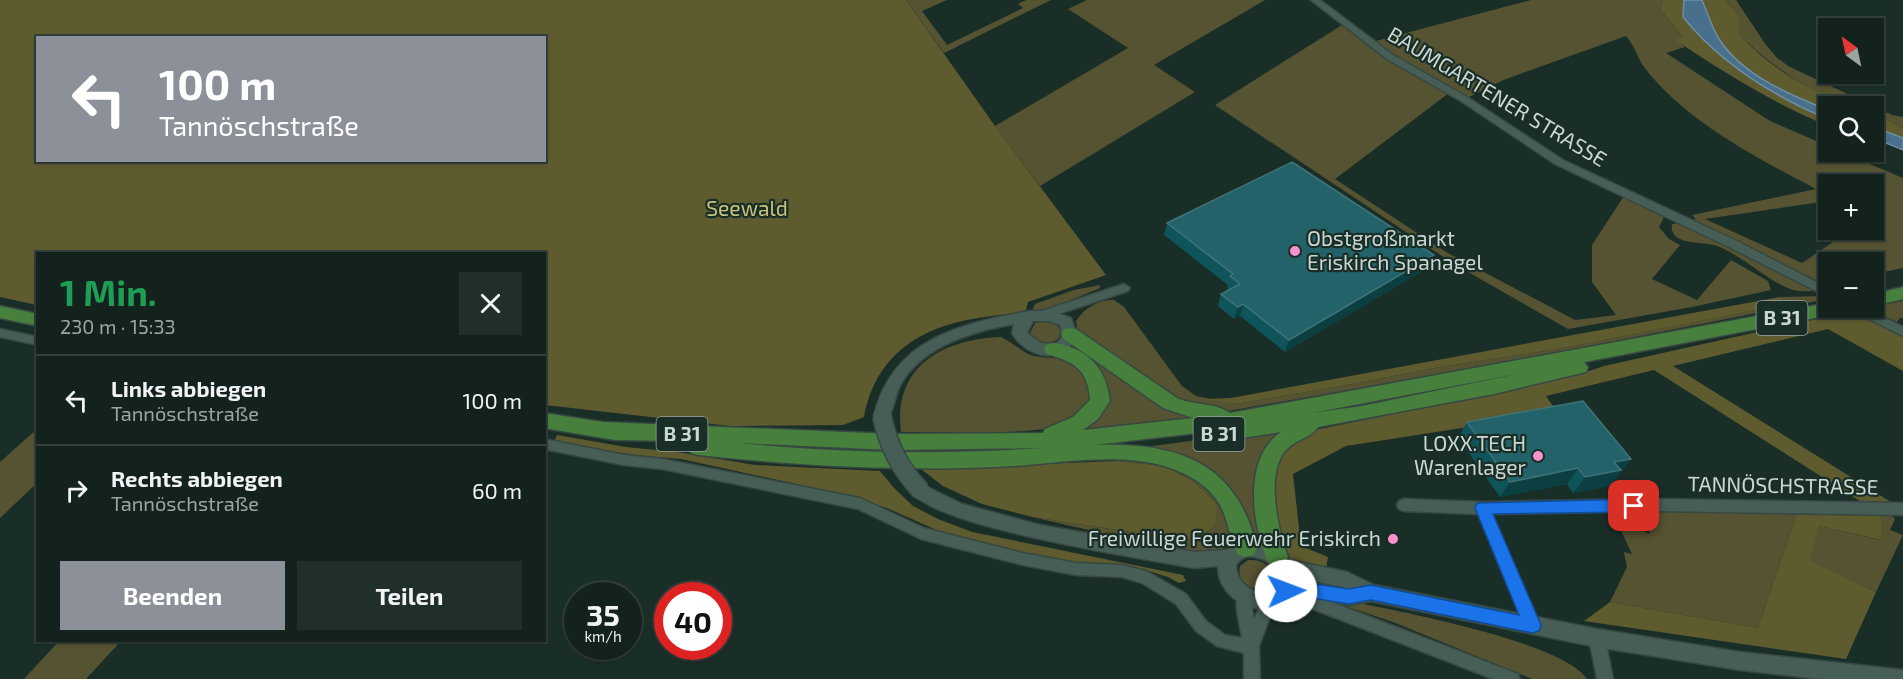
<!DOCTYPE html>
<html lang="de">
<head>
<meta charset="utf-8">
<style>
  :root { --surface:#14221e; --page:#212f2b; --text:#f1f3f6; --muted:#9da4a4; --line:#333f3c; --accent:#8c9099 }
  body { margin:0; font-family:"Exo 2",sans-serif; background:var(--page); color:var(--text); height:100vh; display:flex; flex-direction:column; font-size:22px; white-space:nowrap }
  * { box-sizing:border-box; margin:0 }
  p { font-size:20px; color:var(--muted) }
  .icon { flex:none; width:33px; height:33px; fill:none; stroke:currentColor; stroke-width:2; stroke-linecap:round; stroke-linejoin:round }
  .map { position:relative; flex:1; overflow:hidden }
  .drawer { position:absolute; left:36px; top:252px; width:510px; height:390px; display:flex; flex-direction:column; background:var(--surface); border-radius:0px; box-shadow:0 2px 4px #0004,0 0 0 2px var(--line) }
  .drawer>* { flex:none }
  .hud { position:absolute; left:36px; top:36px; width:510px; height:126px; border-radius:0px; box-shadow:0 2px 4px #0004,0 0 0 2px var(--line); background:#8c9099; color:#fff; overflow:hidden }
  .needle { width:39px; rotate:327deg }
  .tools { position:absolute; left:1818px; top:18px; display:grid; gap:12px }
  .tools a { display:grid; place-items:center; width:66px; height:66px; border-radius:0px; background:var(--surface); box-shadow:0 2px 4px #0004,0 0 0 2px var(--line); font-size:30px }
  .speed { position:absolute; left:564px; top:582px; display:flex; gap:12px; font-size:30px; font-weight:700; text-align:center }
  .speed>* { display:grid; place-content:center; width:78px; height:78px; border-radius:50%; background:var(--surface); box-shadow:0 2px 4px #0004,0 0 0 2px var(--line); line-height:1 }
  .speed small { font-size:15px; font-weight:400 }
  .speed .limit { border:9px solid #d22; background:#fff; color:#111 }
  .pin { position:absolute; display:grid; place-items:center; width:51px; height:51px; color:#fff; margin:-26px; border-radius:12px; box-shadow:0 3px 9px #0006 }
  .me { position:absolute; width:66px; margin:-33px; rotate:88deg; stroke-linejoin:round; filter:drop-shadow(0 0 4px #0008) }
  .turn { display:flex; align-items:center; gap:21px; height:126px; padding:0 24px; font-size:27px }
  .turn .icon { width:78px; height:78px; stroke-width:2.5 }
  .turn b { display:block; font-size:42px; line-height:51px }
  .round { display:grid; place-items:center; flex:none; width:63px; height:63px; border-radius:0px; background:var(--page) }
  .summary { display:flex; align-items:center; justify-content:space-between; height:102px; padding:0 24px }
  h1 { font-size:36px; font-weight:700; line-height:45px; color:#1e9e55 }
  .cta { display:flex; gap:12px; margin-top:auto; padding:12px 24px }
  .cta a { flex:1; height:69px; border-radius:0px; background:var(--accent); color:#fff; font-size:24px; font-weight:700; line-height:69px; text-align:center }
  .cta a+a { background:var(--page); color:var(--text) }
  ul { padding:0; list-style:none }
  li { display:flex; align-items:center; gap:18px; height:90px; padding:0 24px; border-top:2px solid var(--line) }
  li div { flex:1 }
  li b { display:block; font-size:22px }
  li em { font-style:normal }
  .map>svg:first-child { display:block }
  .green { fill:#555331; fill-rule:evenodd }
  .forest { fill:#5e5b2f; fill-rule:evenodd }
  .water { fill:#486f8c; stroke:#6f8ea1; stroke-width:1.5 }
  .lines { fill:none; stroke-linecap:round; stroke-linejoin:round }
  .minor-casing { stroke:#374843; stroke-width:3 }
  .tertiary-casing { stroke:#374843; stroke-width:3 }
  .primary-casing { stroke:#374843; stroke-width:3 }
  .minor { fill:#475e56; fill-rule:evenodd }
  .tertiary { fill:#475e56; fill-rule:evenodd }
  .primary { fill:#46803c; fill-rule:evenodd }
  .tertiary-bridge-casing { stroke:#374843; stroke-width:21; stroke-linecap:butt }
  .tertiary-bridge { stroke:#475e56; stroke-width:18 }
  .wall { fill:#0f545b }
  .shaded-wall { fill:#0b3f41 }
  .building { fill:#236268; stroke:#3e7479; stroke-width:1.5 }
  .route { fill:#1a73e8; stroke:#114b97; stroke-width:1.5 }
  .poi-dot { fill:#f790cd; stroke:#1a2e28; stroke-width:2 }
  .labels { text-anchor:middle; stroke-width:4.5; stroke-linejoin:round; paint-order:stroke }
  .shield { fill:#1a2e28; stroke:#96a4a0; stroke-width:1.5 }
  .shield-label { font-size:20px; font-weight:bold; fill:#cbd7d3 }
  .street-label { font-size:21px; fill:#cbd7d3; stroke:#1a2e28 }
  .park-label { font-size:21px; fill:#c9c47c; stroke:#1a2e28 }
  .poi-label { font-size:21px; fill:#cbd7d3; stroke:#1a2e28; text-anchor:end }
</style>
</head>
<body>
<div class="map">
<svg width="1903" height="679" viewBox="0 0 1903 679">
  <rect width="100%" height="100%" fill="#1a2e28"/>
  <g class="green">
    <path d="M906 0H947L922 11 947 45 1023 8 1018 4 1026 0H1051L944 53Z"/>
    <path d="M1087 0H1265L1154 65 1195 92 1040 186 995 126 1128 48 1068 9Z"/>
    <path d="M1531 0H1663L1660 9 1682 36 1676 40 1685 47 1666 53 1770 121 1828 146V152H1841L1903 178V268L1874 274V262H1828V286L1692 220 1696 219 1692 215 1816 189C1757 158 1685 121 1644 67 1637 57 1635 46 1626 36L1506 79 1467 98 1407 65 1372 42ZM1828 184H1874V205L1885 206 1874 214V230H1851L1802 263 1705 219 1828 201Z"/>
    <path d="M1725 0H1736L1766 45 1777 58 1790 67 1892 115 1903 117V128L1874 113V106C1867 106 1861 107 1854 106 1822 103 1761 58 1739 34V16Z"/>
    <path d="M1342 25 1389 59 1449 93 1335 179 1446 252 1575 320 1616 315 1592 282V245L1624 196 1661 214 1664 217 1659 227 1669 239 1680 245 1652 279 1697 300 1731 260 1768 281 1771 290 1692 307 1568 329 1454 264 1215 105Z"/>
    <path d="M1680 223 1687 226 1814 291C1806 291 1798 292 1790 289 1765 279 1743 256 1717 246 1703 241 1668 246 1672 224Z"/>
    <path d="M1100 285V288L1052 308 1032 311 1035 304 1074 290Z"/>
    <path d="M1824 296 1828 299 1502 363 1228 411 1195 409 1174 400 1078 335 1076 321C1084 308 1099 299 1114 300L1124 307 1182 386 1196 396 1236 404 1342 386 1440 367 1564 348 1785 304 1780 297Z"/>
    <path d="M1903 301V318H1900L1897 322 1868 308Z"/>
    <path d="M1045 321 1056 324 1061 331 1059 338C1049 346 1036 344 1030 333L1035 323Z"/>
    <path d="M1001 337C1011 342 1019 349 1028 354 1042 360 1059 355 1073 363 1082 367 1089 377 1092 387 1095 400 1084 415 1073 421 1047 437 936 432 901 432 893 366 943 339 1001 337Z"/>
    <path d="M1080 349 1197 419 1076 434 1092 424 1103 410 1076 351Z"/>
    <path d="M1290 428 1261 455 1257 469 1261 534 1254 533C1239 483 1196 453 1145 447Z"/>
    <path d="M37 429V483L0 518V462Z"/>
    <path d="M1159 460 1180 468 1223 498 1235 538 1224 549 1211 553 1184 552 1032 517 1175 539 1200 537 1217 504 1193 481 1164 466 1117 461Z"/>
    <path d="M1658 510H1798L1758 628 1610 602 1627 567 1624 552 1632 554 1614 516 1649 534Z"/>
    <path d="M1882 512 1890 514 1895 519 1890 530 1903 535 1876 592 1809 562 1819 526 1880 540Z"/>
    <path d="M1248 560C1262 559 1271 565 1274 578L1268 588C1252 593 1236 583 1240 566Z"/>
    <path d="M1324 596C1376 607 1561 639 1587 679H1532L1393 622 1324 599Z"/>
    <path d="M59 641V640L121 641 86 679H24Z"/>
  </g>
  <g class="forest">
    <path d="M0 0H906L995 126 1106 275 1028 302 1026 310C1012 314 999 315 985 317 923 325 876 353 864 417L843 425 730 426 545 405 544 254H38L37 305 0 297ZM38 38H544V160H38Z"/>
    <path d="M1663 0H1684L1683 17C1721 64 1773 96 1828 119V126C1773 103 1725 73 1675 40L1682 36 1660 9Z"/>
    <path d="M1702 0H1725L1739 16V34C1769 67 1811 93 1853 106H1828V110C1790 95 1742 75 1719 39 1712 28 1707 12 1702 0Z"/>
    <path d="M1874 113 1903 128V138L1874 127Z"/>
    <path d="M1780 297 1786 304 1564 348 1440 367 1342 386 1236 404 1206 399 1231 398Z"/>
    <path d="M1853 311 1903 337V371L1828 329 1673 366 1894 504 1866 505 1654 370 1546 396 1558 413 1346 446 1293 474 1301 546 1328 557 1326 569 1295 563 1288 558 1276 542 1274 458 1310 431 1510 390 1577 375 1604 366Z"/>
    <path d="M557 435 626 447 677 452 755 465 880 471 895 489 913 506 938 519 972 532 1183 575 1186 581 1179 583 1168 577 1142 569 1080 564 1027 553 939 531 887 508 843 494 681 459 634 455 554 442Z"/>
    <path d="M1117 461 1164 466 1193 481 1217 504 1215 524 1200 537 1176 539 1032 517 982 504 943 486 921 469Z"/>
    <path d="M1798 510 1882 512 1881 540 1819 526 1810 561 1876 592 1846 659 1584 621 1610 602 1758 628Z"/>
  </g>
  <g class="water">
    <path d="M1684 0H1702C1707 12 1712 28 1719 39 1742 75 1790 95 1828 110V119C1773 96 1721 64 1683 17Z"/>
    <path d="M1874 127 1903 138V150L1874 138Z"/>
  </g>
  <g class="lines">
    <defs>
      <g id="minor">
        <path d="M1311 0H1320L1393 55 1467 97 1563 160 1739 242 1828 288V297L1731 248 1555 164 1461 101 1387 59Z"/>
        <path d="M1124 284 1130 288 1128 291 1046 318 1040 314 1042 311Z"/>
        <path d="M1850 308H1865L1903 327V336L1852 311Z"/>
        <path d="M0 329 38 337V345L0 337Z"/>
        <path d="M544 439 624 455 662 459 860 498 924 528 1023 553 1076 563 1122 565 1146 571 1186 594 1206 621 1225 635 1242 638C1240 624 1233 604 1239 591L1244 589 1249 591 1254 620 1264 596 1269 594 1274 596 1276 601 1259 646 1260 679H1244V653L1217 646 1196 631 1176 604 1142 583 1122 577 1076 575 1023 565 921 539 858 509 662 469 624 465 544 449Z"/>
        <path d="M1404 499 1483 502 1655 499 1903 503V515L1655 511 1492 514 1540 625 1537 630 1532 632 1527 630 1524 625 1478 514 1404 511 1399 509 1397 505 1399 501Z"/>
        <path d="M1313 595 1518 674 1520 679H1493L1313 609 1302 610 1297 608 1295 603 1297 598Z"/>
        <path d="M1597 631 1602 633 1605 638 1613 679H1597L1589 638 1592 633Z"/>
      </g>
      <g id="tertiary">
        <path d="M1030 311H1052L1071 318 1077 335C1065 367 1026 358 1012 333L1014 324C974 331 925 345 902 382 895 394 894 408 888 420L882 422 876 420 874 416C892 339 961 323 1030 311ZM1033 321H1050L1060 325C1062 334 1064 340 1054 344L1041 343 1027 333Z"/>
        <path d="M921 484 962 504 1040 525 1194 552 1226 550 1246 540 1257 541 1274 548 1290 560 1347 572 1374 585 1597 629 1740 652 1903 670V679H1820L1740 670 1597 647 1371 601 1349 605 1293 596C1269 624 1217 603 1218 566L1194 568C1148 559 931 527 912 491L915 486ZM1248 556C1262 557 1273 563 1280 576L1279 587 1263 593C1248 590 1236 581 1236 565L1240 560ZM1299 578 1343 587 1345 588 1299 581Z"/>
      </g>
      <g id="primary">
        <path d="M1903 287V299L1874 306V294Z"/>
        <path d="M1828 303V308H1844L1841 312 1835 314 1584 362 1588 367 1586 372 1494 394 1318 427C1312 437 1296 440 1288 448 1264 470 1278 530 1288 557L1285 564 1277 566 1269 564C1252 527 1242 458 1281 432L1223 441 1216 438 1214 431 1094 445C1177 442 1237 461 1257 548L1254 555 1246 557 1238 555C1224 525 1230 504 1197 481 1146 447 1073 462 1015 466 979 468 943 469 906 468 837 468 767 462 698 455L691 453 688 447 691 441 615 440 544 428V413L603 422 892 434 1043 433 1045 429 1073 417 1090 400C1088 369 1074 362 1047 354L1044 349 1047 344C1055 342 1062 344 1070 347 1095 356 1107 375 1110 401L1098 419 1083 430 1193 418 1163 408 1064 339 1061 334 1064 329 1070 328 1076 329 1177 398C1192 405 1217 403 1230 413ZM1522 373 1362 406 1312 413ZM739 443 892 450 1041 448C940 455 839 453 739 443Z"/>
        <path d="M0 306 38 314V326L0 318Z"/>
      </g>
    </defs>
    <use href="#minor" class="minor-casing"/>
    <use href="#tertiary" class="tertiary-casing"/>
    <use href="#primary" class="primary-casing"/>
    <use href="#minor" class="minor"/>
    <use href="#tertiary" class="tertiary"/>
    <use href="#primary" class="primary"/>
    <defs>
      <path id="tertiary-bridge" d="M882 416C888 446 900 469 921 491"/>
    </defs>
    <use href="#tertiary-bridge" class="tertiary-bridge-casing"/>
    <use href="#tertiary-bridge" class="tertiary-bridge"/>
  </g>
  <g class="wall">
    <path d="M1167 223 1429 267 1285 352 1240 316 1234 319 1218 306 1221 294 1229 290 1227 288 1228 285 1164 235Z"/>
    <path d="M1467 422 1631 459 1609 486 1573 493 1567 484 1500 497 1458 438Z"/>
  </g>
  <g class="shaded-wall">
    <path d="M1434 255 1429 267 1285 352 1289 340Z"/>
    <path d="M1243 304 1240 316 1234 319 1238 307Z"/>
    <path d="M1631 459 1609 486 1573 493 1585 477 1614 462Z"/>
    <path d="M1578 468 1567 484 1500 497 1510 482Z"/>
  </g>
  <g class="building">
    <path d="M1292 162 1434 255 1289 340 1243 304 1238 307 1221 294 1240 284 1230 276 1233 274 1167 223Z"/>
    <path d="M1583 401 1631 459 1614 462 1621 470 1585 477 1578 468 1510 482 1467 422Z"/>
  </g>
  <path class="route" d="M1634 499 1640 501 1642 506 1640 510 1634 512 1493 514 1541 625 1539 631 1532 633 1371 600 1349 604 1293 595 1286 599 1280 596 1278 591 1282 582 1288 580 1349 589 1371 585 1519 615 1475 508 1477 503Z"/>
  <g class="poi-dot">
    <circle cx="1295" cy="251" r="6"/>
    <circle cx="1538" cy="456" r="6"/>
    <circle cx="1393" cy="539" r="6"/>
  </g>
  <g class="labels">
    <g class="shield">
      <rect x="1756.5" y="301" width="51" height="34" rx="4.5"/>
      <rect x="656.5" y="417" width="51" height="34" rx="4.5"/>
      <rect x="1193.5" y="417" width="51" height="34" rx="4.5"/>
    </g>
    <g class="shield-label">
      <text x="1782" y="325">B 31</text>
      <text x="682" y="441">B 31</text>
      <text x="1219" y="441">B 31</text>
    </g>
    <g class="street-label">
      <text transform="translate(1497 97) rotate(31)" y="7">BAUMGARTENER STRASSE</text>
      <text transform="translate(1783 486) rotate(1)" y="7">TANNÖSCHSTRASSE</text>
    </g>
    <g class="park-label">
      <text x="747" y="216">Seewald</text>
    </g>
    <g class="poi-label">
      <text x="1307" y="246" text-anchor="start">Obstgroßmarkt<tspan x="1307" dy="24">Eriskirch Spanagel</tspan></text>
      <text x="1526" y="451">LOXX.TECH<tspan x="1526" dy="24">Warenlager</tspan></text>
      <text x="1381" y="546">Freiwillige Feuerwehr Eriskirch</text>
    </g>
  </g>
</svg>
<div class="tools">
<a><svg class="needle" viewBox="-14 -14 28 28"><path d="M0-13l5 13h-10z" fill="#e53935"/><path d="M0 13l5-13h-10z" fill="#9da4a4"/></svg></a>
<a><svg class="icon" aria-label="search" viewBox="0 0 24 24"><circle cx="10" cy="10" r="6"/><path d="M15 15l6 6"/></svg></a>
<a>+</a>
<a>−</a>
</div>
<div class="speed"><div>35<small>km/h</small></div><div class="limit">40</div></div>
<div class="pin" style="left:1634px;top:506px;background:#d93025"><svg class="icon" aria-label="arrive" viewBox="0 0 24 24"><path d="M6 21V4h12l-3 4 3 4H6"/></svg></div>
<svg class="me" style="left:1286px;top:591px" viewBox="-20 -20 40 40"><circle r="19" fill="#fff"/><path d="M0-13L10 11 0 6-10 11z" fill="#1a73e8"/></svg>
<div class="hud">
<div class="turn"><svg class="icon" aria-label="left" viewBox="0 0 24 24"><path d="M17 20v-9H6M10 6l-5 5 5 5"/></svg><div><b>100 m</b>Tannöschstraße</div></div>
</div>
<section class="drawer">
<div class="summary"><div><h1>1 Min.</h1><p>230 m · 15:33</p></div><a class="round"><svg class="icon" aria-label="close" viewBox="0 0 24 24"><path d="M6 6l12 12M18 6L6 18"/></svg></a></div>
<ul>
<li><svg class="icon" aria-label="left" viewBox="0 0 24 24"><path d="M17 20v-9H6M10 6l-5 5 5 5"/></svg><div><b>Links abbiegen</b><p>Tannöschstraße</p></div><em>100 m</em></li>
<li><svg class="icon" aria-label="right" viewBox="0 0 24 24"><path d="M7 20v-9h11M14 6l5 5-5 5"/></svg><div><b>Rechts abbiegen</b><p>Tannöschstraße</p></div><em>60 m</em></li>
</ul>
<div class="cta"><a>Beenden</a><a>Teilen</a></div>
</section>
</div>
</body>
</html>
